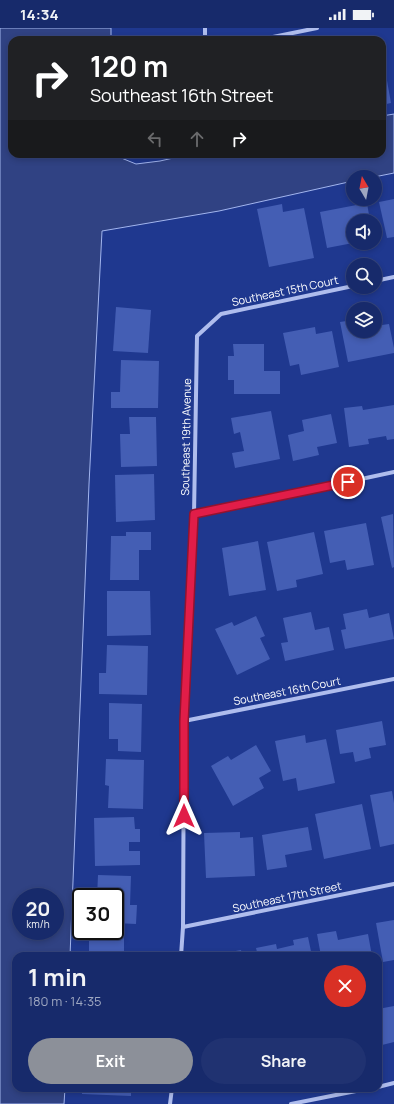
<!DOCTYPE html>
<html lang="en">
<head>
<meta charset="utf-8">
<style>
  :root { --surface:#172a6b; --page:#203271; --text:#f1f3f6; --muted:#9ea7c1; --line:#36467e; --accent:#8c9099 }
  body { margin:0; font-family:Manrope,sans-serif; background:var(--page); color:var(--text); height:100vh; display:flex; flex-direction:column; font-size:15px; white-space:nowrap }
  * { box-sizing:border-box; margin:0 }
  p { font-size:13px; color:var(--muted) }
  .icon { flex:none; width:22px; height:22px; fill:none; stroke:currentColor; stroke-width:2; stroke-linecap:round; stroke-linejoin:round }
  .map { position:relative; flex:1; overflow:hidden }
  .drawer { position:absolute; left:12px; top:924px; width:370px; height:140px; display:flex; flex-direction:column; background:var(--surface); border-radius:12px; box-shadow:0 2px 6px #0003,0 0 0 1px var(--line) }
  .drawer>* { flex:none }
  .top-card { position:absolute; left:8px; top:8px; width:378px; height:122px; border-radius:12px; box-shadow:0 2px 6px #0003,0 0 0 1px var(--line); background:#202124; color:#fff; overflow:hidden }
  .needle { width:26px; rotate:350deg }
  .tools { position:absolute; left:346px; top:142px; display:grid; gap:8px }
  .tools a { display:grid; place-items:center; width:36px; height:36px; border-radius:50%; background:var(--surface); box-shadow:0 2px 6px #0003,0 0 0 1px var(--line); font-size:20px }
  .speed { position:absolute; left:12px; top:860px; display:flex; gap:8px; font-size:20px; font-weight:700; text-align:center }
  .speed>* { display:grid; place-content:center; width:52px; height:52px; border-radius:50%; background:var(--surface); box-shadow:0 2px 6px #0003,0 0 0 1px var(--line); line-height:1 }
  .speed small { font-size:10px; font-weight:400 }
  .speed .limit { border:2px solid #111; border-radius:6px; background:#fff; color:#111 }
  .pin { position:absolute; display:grid; place-items:center; width:34px; height:34px; color:#fff; margin:-17px; border:2px solid #fff; border-radius:50%; box-shadow:0 1px 4px #0007 }
  .me { position:absolute; width:44px; margin:-22px; rotate:0deg; stroke-linejoin:round; filter:drop-shadow(0 0 3px #0008) }
  .turn { display:flex; align-items:center; gap:14px; height:84px; padding:0 16px; font-size:18px }
  .turn .icon { width:52px; height:52px; stroke-width:2.5 }
  .turn b { display:block; font-size:28px; line-height:34px }
  .lanes { display:flex; align-items:center; height:38px; padding:0 16px; background:#0003; justify-content:center; gap:20px; direction:ltr }
  .lanes .off { opacity:.35 }
  .round { display:grid; place-items:center; flex:none; width:42px; height:42px; border-radius:21px; background:var(--page) }
  .overview { display:flex; align-items:center; justify-content:space-between; height:68px; padding:0 16px }
  h1 { font-size:24px; font-weight:700; line-height:30px }
  .action { display:flex; gap:8px; margin-top:auto; padding:8px 16px }
  .action a { flex:1; height:46px; border-radius:24px; background:var(--accent); color:#fff; font-size:16px; font-weight:700; line-height:46px; text-align:center }
  .action a+a { background:var(--page); color:var(--text) }
  .status { display:flex; justify-content:space-between; align-items:center; height:28px; padding:0 20px; background:var(--surface); direction:ltr }
  .status svg { height:11px; fill:currentColor }
  .map>svg:first-child { display:block }
  .water { fill:#304283; stroke:#a2b5ee; fill-rule:evenodd }
  .building { fill:#445eb4 }
  .lines { fill:none; stroke-linecap:round; stroke-linejoin:round }
  .minor { stroke:#afbded; stroke-width:4 }
  .route-casing { stroke:#92132f; stroke-width:10 }
  .route { stroke:#e11d48; stroke-width:7 }
  .labels { text-anchor:middle; stroke-width:3; stroke-linejoin:round; paint-order:stroke }
  .street-label { font-size:11px; fill:#fff; stroke:#1f388f }
</style>
</head>
<body>
<div class="status"><b>14:34</b><svg viewBox="0 0 49 12"><path d="M0 12V9h3v3zM5 12V6h3v6zM10 12V3h3v9zM15 12V0h3v12zM26 1h20v11H26zM47 4h2v5h-2z"/></svg></div>
<div class="map">
<svg width="394" height="1076" viewBox="0 0 394 1076">
  <rect width="100%" height="100%" fill="#1f388f"/>
  <path class="water" d="M0 0H111V12H12V126H114V127L136 136 160 133 191 126H382V88L394 86V145L374 149H353V153L219 183 102 203 89 456 70 928H16V1060H65L64 1076H0ZM21 869H55V903H21Z"/>
  <g class="building">
    <path d="M384 36 391 75 382 77V37Z"/>
    <path d="M394 171V209L387 210 379 174Z"/>
    <path d="M367 175 370 193H353V215L327 220 320 184Z"/>
    <path d="M282 176 283 184 304 180 314 230 269 239 257 181Z"/>
    <path d="M116 279 151 282 148 325 113 323Z"/>
    <path d="M353 292V303H375V298L389 296 394 320V325L348 334 340 294Z"/>
    <path d="M315 299 316 306 332 303 339 339 301 347 299 336 290 338 283 305Z"/>
    <path d="M233 316H264V343H280V366H234V352H228V328H234Z"/>
    <path d="M121 332 159 333 158 380H111V364H120Z"/>
    <path d="M394 377V411L387 412 386 408 368 411 369 416 349 419 344 380 362 378 363 382Z"/>
    <path d="M271 383 280 431 235 440 232 425 244 423 240 404 234 406 231 390Z"/>
    <path d="M331 386 337 415 317 419 319 427 293 433 288 407 304 403 302 392Z"/>
    <path d="M129 389H156L157 438 121 439 120 406H130Z"/>
    <path d="M154 446 155 492 116 494 115 447Z"/>
    <path d="M393 486 394 539 392 540 381 489Z"/>
    <path d="M366 495 374 537 347 542 345 532 330 535 324 503Z"/>
    <path d="M126 504H151V522H139V552H110L111 508H126Z"/>
    <path d="M314 504 323 546 296 552 297 559 277 563 267 514Z"/>
    <path d="M258 513 266 562 229 568 222 520Z"/>
    <path d="M107 563H150L151 607 107 608Z"/>
    <path d="M367 581 369 590 389 585 394 611 345 621 341 602 346 601 343 586Z"/>
    <path d="M311 584 315 602 329 599 334 622 285 633 281 615 288 614 283 590Z"/>
    <path d="M256 588 265 608 260 610 270 631 237 647 215 601 232 594 234 598Z"/>
    <path d="M107 617 148 618 147 667 99 666V645H106Z"/>
    <path d="M109 675 142 676 141 724 118 723V711H109Z"/>
    <path d="M382 693 386 717 369 720 371 730 355 734 353 724 340 726 336 702Z"/>
    <path d="M305 707 306 715 326 711 335 755 298 763 296 750 283 753 275 713Z"/>
    <path d="M256 717 271 743 259 750 264 760 233 778 211 738 228 728 231 732Z"/>
    <path d="M106 731 144 732 143 781 108 780 109 758 105 757Z"/>
    <path d="M392 763 394 775V816L380 819 370 767Z"/>
    <path d="M362 776 371 821 324 831 315 786Z"/>
    <path d="M134 789 135 801H140V814H129V823H140V837L95 838 94 790Z"/>
    <path d="M308 799 312 822 285 827 287 839 267 842 262 807Z"/>
    <path d="M240 804V810L253 809 255 848 206 850 204 805Z"/>
    <path d="M98 847 131 848 130 877H137L136 896 115 895V869H97Z"/>
    <path d="M394 892V932L383 934 376 895Z"/>
    <path d="M336 903 338 912 368 906 372 928H321L317 906Z"/>
    <path d="M89 904 124 905V928H89Z"/>
    <path d="M308 909 312 928H258L256 920 276 916 277 921 294 917 293 912Z"/>
    <path d="M241 922 242 928H214V927Z"/>
    <path d="M394 978V1014L378 1018V981Z"/>
    <path d="M82 1060H131V1068L82 1066Z"/>
  </g>
  <g class="lines">
    <g class="minor">
      <path d="M205 0V10H268L317 0"/>
      <path d="M375 253 394 249"/>
      <path d="M194 487 394 444"/>
      <path d="M184 693 394 651"/>
      <path d="M183 899 394 856"/>
      <path d="M181 928 183 899 184 693 194 487 197 308 221 286 353 258"/>
      <path d="M378 1059 394 1055"/>
      <path d="M170 1076 172 1060"/>
      <path d="M291 1076 371 1060"/>
    </g>
  </g>
  <g class="lines">
    <defs>
      <path id="route" d="M184 788V693L194 486 348 454"/>
    </defs>
    <use href="#route" class="route-casing"/>
    <use href="#route" class="route"/>
  </g>
  <g class="labels">
    <g class="street-label">
      <text transform="translate(285 263) rotate(-12)" y="4">Southeast 15th Court</text>
      <text transform="translate(186 409) rotate(-89)" y="4">Southeast 19th Avenue</text>
      <text transform="translate(287 663) rotate(-11)" y="4">Southeast 16th Court</text>
      <text transform="translate(287 869) rotate(-12)" y="4">Southeast 17th Street</text>
    </g>
  </g>
</svg>
<div class="tools">
<a><svg class="needle" viewBox="-14 -14 28 28"><path d="M0-13l5 13h-10z" fill="#e53935"/><path d="M0 13l5-13h-10z" fill="#9ea7c1"/></svg></a>
<a><svg class="icon" aria-label="sound" viewBox="0 0 24 24"><path d="M4 9h4l5-4v14l-5-4H4zM17 9q2 3 0 6"/></svg></a>
<a><svg class="icon" aria-label="search" viewBox="0 0 24 24"><circle cx="10" cy="10" r="6"/><path d="M15 15l6 6"/></svg></a>
<a><svg class="icon" aria-label="layers" viewBox="0 0 24 24"><path d="M12 4l9 5-9 5-9-5zM3 14l9 5 9-5"/></svg></a>
</div>
<div class="speed"><div>20<small>km/h</small></div><div class="limit">30</div></div>
<div class="pin" style="left:348px;top:454px;background:#d93025"><svg class="icon" aria-label="arrive" viewBox="0 0 24 24"><path d="M6 21V4h12l-3 4 3 4H6"/></svg></div>
<svg class="me" style="left:184px;top:788px" viewBox="-20 -20 40 40"><path d="M0-17L14 15 0 8-14 15z" fill="#e11d48" stroke="#fff" stroke-width="4"/></svg>
<div class="top-card">
<div class="turn"><svg class="icon" aria-label="right" viewBox="0 0 24 24"><path d="M7 20v-9h11M14 6l5 5-5 5"/></svg><div><b>120 m</b>Southeast 16th Street</div></div>
<div class="lanes"><svg class="icon off" aria-label="left" viewBox="0 0 24 24"><path d="M17 20v-9H6M10 6l-5 5 5 5"/></svg><svg class="icon off" aria-label="ahead" viewBox="0 0 24 24"><path d="M12 20V5M6 11l6-6 6 6"/></svg><svg class="icon" aria-label="right" viewBox="0 0 24 24"><path d="M7 20v-9h11M14 6l5 5-5 5"/></svg></div>
</div>
<section class="drawer">
<div class="overview"><div><h1>1 min</h1><p>180 m · 14:35</p></div><a class="round" style="background:#d93025;color:#fff"><svg class="icon" aria-label="close" viewBox="0 0 24 24"><path d="M6 6l12 12M18 6L6 18"/></svg></a></div>
<div class="action"><a>Exit</a><a>Share</a></div>
</section>
</div>
</body>
</html>
